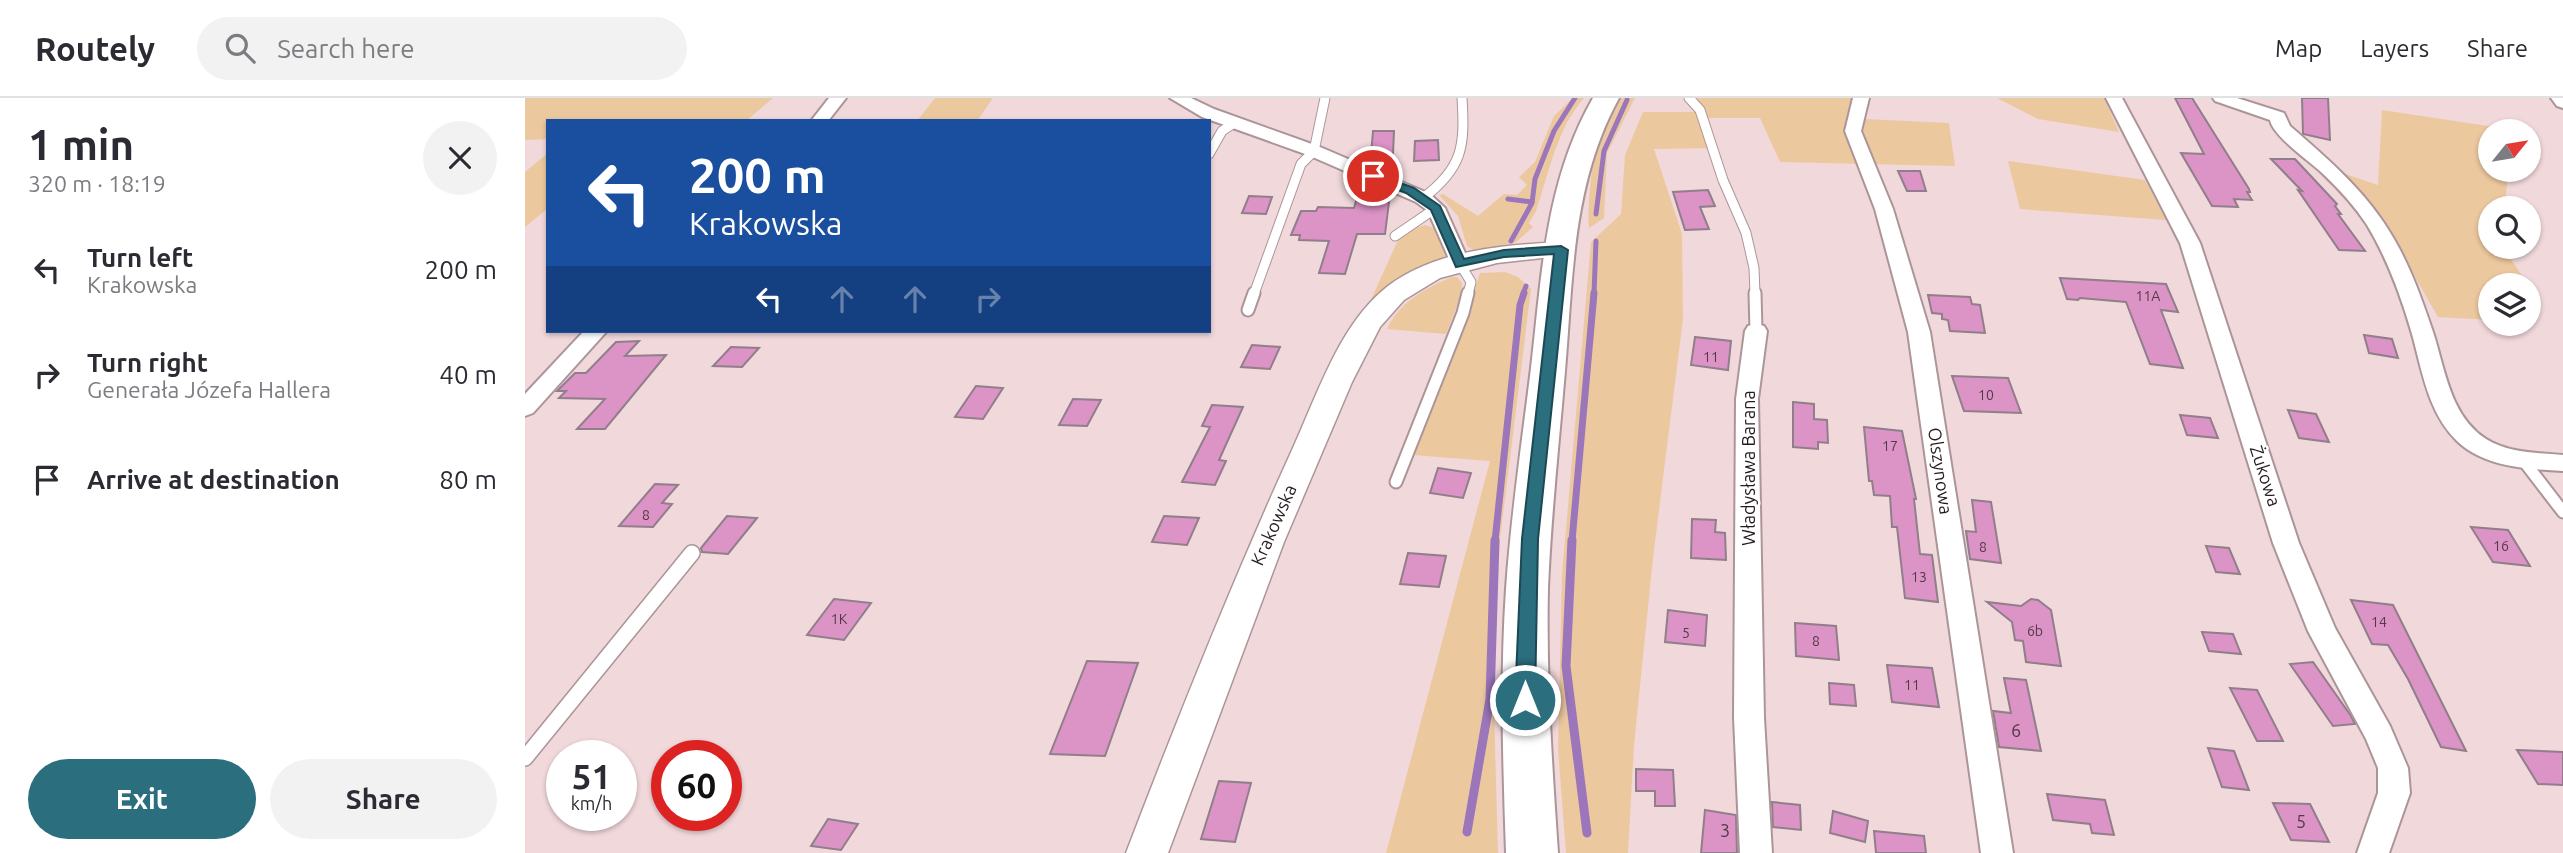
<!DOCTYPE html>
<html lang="en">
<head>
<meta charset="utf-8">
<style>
  :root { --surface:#fff; --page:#f2f2f3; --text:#2b2b33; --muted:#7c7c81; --line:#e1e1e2; --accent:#2b6f7f }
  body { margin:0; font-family:Ubuntu,sans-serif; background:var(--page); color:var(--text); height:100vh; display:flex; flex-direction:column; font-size:26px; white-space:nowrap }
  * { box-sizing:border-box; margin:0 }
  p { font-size:23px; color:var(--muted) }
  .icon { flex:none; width:38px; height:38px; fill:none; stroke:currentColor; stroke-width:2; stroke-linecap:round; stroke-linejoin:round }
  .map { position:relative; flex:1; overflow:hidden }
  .details { display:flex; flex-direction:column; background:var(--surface); width:525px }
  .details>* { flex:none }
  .guide { position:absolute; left:21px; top:21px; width:665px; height:214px; border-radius:0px; box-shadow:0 2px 5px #0004; background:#1a4fa0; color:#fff; overflow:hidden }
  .needle { width:46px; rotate:60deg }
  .buttons { position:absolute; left:1953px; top:21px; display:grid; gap:14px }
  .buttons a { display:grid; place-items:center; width:63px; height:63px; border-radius:50%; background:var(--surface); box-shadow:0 2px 5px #0004; font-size:35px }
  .speed { position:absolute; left:21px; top:642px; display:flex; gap:14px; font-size:35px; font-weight:700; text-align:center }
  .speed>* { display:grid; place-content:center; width:91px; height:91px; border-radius:50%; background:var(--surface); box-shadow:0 2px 5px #0004; line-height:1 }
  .speed small { font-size:18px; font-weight:400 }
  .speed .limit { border:10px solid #d22; background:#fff; color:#111 }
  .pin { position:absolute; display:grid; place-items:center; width:60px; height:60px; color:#fff; margin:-30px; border:4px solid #fff; border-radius:50%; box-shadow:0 2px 7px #0007 }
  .me { position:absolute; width:77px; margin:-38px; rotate:0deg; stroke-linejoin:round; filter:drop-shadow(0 0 5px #0008) }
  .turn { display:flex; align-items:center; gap:24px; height:147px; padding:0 28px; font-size:32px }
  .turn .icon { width:91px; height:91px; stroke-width:2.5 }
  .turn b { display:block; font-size:49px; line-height:60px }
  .lanes { display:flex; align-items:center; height:66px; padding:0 28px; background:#0003; justify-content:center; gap:35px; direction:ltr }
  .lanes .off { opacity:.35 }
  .round { display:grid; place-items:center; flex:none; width:74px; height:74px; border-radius:37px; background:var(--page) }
  .overview { display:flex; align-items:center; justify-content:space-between; height:119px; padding:0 28px }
  h1 { font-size:42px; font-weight:700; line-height:52px }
  .primary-button { display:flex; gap:14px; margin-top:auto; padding:14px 28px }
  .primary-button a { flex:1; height:80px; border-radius:42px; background:var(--accent); color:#fff; font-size:28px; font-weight:700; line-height:80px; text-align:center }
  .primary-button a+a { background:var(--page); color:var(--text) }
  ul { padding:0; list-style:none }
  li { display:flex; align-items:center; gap:21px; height:105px; padding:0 28px }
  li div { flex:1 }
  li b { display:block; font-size:26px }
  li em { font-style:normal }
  header { display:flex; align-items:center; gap:42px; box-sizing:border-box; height:98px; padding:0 35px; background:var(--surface); border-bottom:2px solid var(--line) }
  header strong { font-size:33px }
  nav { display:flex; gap:38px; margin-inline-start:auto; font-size:24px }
  .search { width:490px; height:63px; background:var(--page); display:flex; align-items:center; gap:18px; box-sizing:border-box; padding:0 24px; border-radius:38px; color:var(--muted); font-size:26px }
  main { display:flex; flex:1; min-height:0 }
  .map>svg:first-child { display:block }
  .green { fill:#ecc89f }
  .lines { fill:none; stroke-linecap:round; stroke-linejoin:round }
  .stream-far2 { stroke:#9b76bb; stroke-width:5 }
  .stream-far1 { stroke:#9b76bb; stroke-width:7 }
  .stream { stroke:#9b76bb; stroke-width:9 }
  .building { fill:#dc93c5; stroke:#907e8a; stroke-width:2 }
  .service-far2-casing { stroke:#ac9598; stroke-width:11 }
  .service-far1-casing { stroke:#ac9598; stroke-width:15 }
  .service-casing { stroke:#ac9598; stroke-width:18 }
  .minor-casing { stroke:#ac9598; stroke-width:4 }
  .tertiary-casing { stroke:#ac9598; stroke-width:3 }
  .primary-casing { stroke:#ac9598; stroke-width:4 }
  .service-far2 { stroke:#fff; stroke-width:9 }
  .service-far1 { stroke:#fff; stroke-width:11 }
  .service { stroke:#fff; stroke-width:15 }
  .minor { fill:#fff; fill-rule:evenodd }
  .tertiary { fill:#fff; fill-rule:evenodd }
  .primary { fill:#fff; fill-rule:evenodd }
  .route { fill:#2b6f7f; stroke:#1c4853; stroke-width:2 }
  .labels { text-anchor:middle; stroke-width:5; stroke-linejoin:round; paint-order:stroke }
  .number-label { font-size:14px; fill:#533a47 }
  .street-label { font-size:18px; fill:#251c1d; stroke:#fff }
  .near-number-label { font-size:18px; fill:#533a47 }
</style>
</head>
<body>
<header>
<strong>Routely</strong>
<div class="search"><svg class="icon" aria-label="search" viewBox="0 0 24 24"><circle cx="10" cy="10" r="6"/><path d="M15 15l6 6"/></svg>Search here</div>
<nav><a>Map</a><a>Layers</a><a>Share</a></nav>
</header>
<main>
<section class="details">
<div class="overview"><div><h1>1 min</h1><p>320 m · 18:19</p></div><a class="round"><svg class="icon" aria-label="close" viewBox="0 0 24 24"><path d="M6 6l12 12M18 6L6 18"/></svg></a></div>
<ul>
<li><svg class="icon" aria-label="left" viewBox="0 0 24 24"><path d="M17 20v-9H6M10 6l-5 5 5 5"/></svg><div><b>Turn left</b><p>Krakowska</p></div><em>200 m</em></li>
<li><svg class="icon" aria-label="right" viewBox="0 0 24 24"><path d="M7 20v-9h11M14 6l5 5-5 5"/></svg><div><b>Turn right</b><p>Generała Józefa Hallera</p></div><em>40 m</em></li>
<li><svg class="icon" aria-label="arrive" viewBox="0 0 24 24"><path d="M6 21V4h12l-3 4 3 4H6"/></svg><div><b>Arrive at destination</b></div><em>80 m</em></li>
</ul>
<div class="primary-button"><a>Exit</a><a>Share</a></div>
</section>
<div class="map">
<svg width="2038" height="755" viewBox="0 0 2038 755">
  <rect width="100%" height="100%" fill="#f1d8db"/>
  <g class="green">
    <path d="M0 0H248L221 23H23V41L0 42Z"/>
    <path d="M410 0H468L452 23H392Z"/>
    <path d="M1048 0H1059C1032 30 1024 75 1011 113L1004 125 1008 129 990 145 948 152 942 148 933 118 914 97 918 96 953 118 979 96 992 97 1002 87 994 79 1010 64 1029 18Z"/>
    <path d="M1097 0H1110L1082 55 1079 120 1064 130C1062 99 1069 19 1097 0Z"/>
    <path d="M1173 0H1342L1340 21 1424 25 1430 68 1255 64 1235 20H1181L1191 50 1129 51 1157 136 1158 221 1128 460 1109 647 1103 755H1041L1033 651 1037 477 1066 144 1096 116 1100 57 1118 14H1169Z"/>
    <path d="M1472 0H1579L1594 34 1513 21Z"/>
    <path d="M1857 12 1976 30 1978 33H1965V72H1983L1980 110H1965V149H1978L2003 187H1965V222L1913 219 1862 130 1811 73 1853 87Z"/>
    <path d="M23 55V110L0 129V74Z"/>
    <path d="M1483 63 1620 82 1641 122 1495 111Z"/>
    <path d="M900 127 910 130 920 158 918 163 843 208 874 140C884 136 890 129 900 127Z"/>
    <path d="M980 174 993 179 1006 191 975 441 968 576 973 755H861L965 363 875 356 935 236 955 175Z"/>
    <path d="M927 179H932L937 185 936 198 921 236 862 231C874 204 901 190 927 179Z"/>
  </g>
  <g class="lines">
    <g class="stream-far2">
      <path d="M983 101 1007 104"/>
      <path d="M1071 116 1079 53 1102 2"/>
      <path d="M986 143 1007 105 1010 81 1029 33 1050 0"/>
      <path d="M998 196 1001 188"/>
      <path d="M1069 196 1071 143"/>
    </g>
    <g class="stream-far1">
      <path d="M970 443 995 207 999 195"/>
      <path d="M1047 443 1069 195"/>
    </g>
    <g class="stream">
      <path d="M1047 442 1041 568 1062 735"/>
      <path d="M942 734 965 601 970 442"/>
    </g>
  </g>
  <g class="building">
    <path d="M1650 0H1667L1724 91 1725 94H1722L1727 102 1709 101 1713 109 1687 108 1656 55 1679 56Z"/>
    <path d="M1777 0H1803L1805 42 1778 36Z"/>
    <path d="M848 33H869L868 56 846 57Z"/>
    <path d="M913 42 914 62 889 63 890 43Z"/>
    <path d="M1746 61H1770L1812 106 1810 108 1816 116H1813L1840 153 1814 152 1773 92 1777 93Z"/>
    <path d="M1373 73H1395L1401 93H1382Z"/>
    <path d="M1183 92 1190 108 1175 109 1184 131 1160 132 1148 94Z"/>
    <path d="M834 93H859L865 96 860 136H832L820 176 794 175 804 143 774 142 775 137H766L776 113H791L793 109 829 110Z"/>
    <path d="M724 98 747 99 741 116 717 115Z"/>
    <path d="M1535 180 1641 186 1653 214 1636 212 1658 270 1625 266 1601 204 1555 200 1553 202 1542 201Z"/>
    <path d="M1403 197 1445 199 1447 206 1455 207 1460 235 1425 233 1423 222 1417 221V216L1407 215Z"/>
    <path d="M1839 237 1867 241 1873 260 1844 255Z"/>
    <path d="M1170 239 1206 243 1203 272 1166 267Z"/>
    <path d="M114 243 100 258 141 257 80 331H52L80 301 34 300 41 293H32L50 275H61L91 244Z"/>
    <path d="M727 247 755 249 745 271 716 269Z"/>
    <path d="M206 249 234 250 217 269 188 268Z"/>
    <path d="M1427 278 1483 280 1496 315 1439 313Z"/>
    <path d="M451 288 478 290 458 321 430 319Z"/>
    <path d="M548 301 576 302 562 328 534 327Z"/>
    <path d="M1268 304 1289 306V321L1302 322 1303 345 1293 344V351L1268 349Z"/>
    <path d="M687 307 718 309 694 362 701 363 690 387 657 384 685 329 677 328Z"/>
    <path d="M1763 312 1791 316 1804 344 1774 340Z"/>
    <path d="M1655 317 1685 320 1693 340 1662 337Z"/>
    <path d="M1339 329 1377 333 1391 401H1389L1395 456 1407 457 1413 504 1380 500 1372 429H1367L1365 398 1349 397 1347 383H1344Z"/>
    <path d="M913 370 946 375 938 400 905 395Z"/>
    <path d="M130 386 153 387 137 405 147 406 128 429 94 428Z"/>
    <path d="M1447 402 1466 404 1476 465 1445 461 1441 433 1451 434Z"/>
    <path d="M202 418 232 420 203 456 177 454 176 450Z"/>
    <path d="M639 418 674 420 662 447 627 444Z"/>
    <path d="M1167 421 1191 422 1190 434 1200 435 1201 462 1166 460Z"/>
    <path d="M1946 429 1983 432 2005 468 1968 464Z"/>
    <path d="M1681 448 1704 450 1715 476 1691 474Z"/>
    <path d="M883 455 921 458 914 489 875 486Z"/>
    <path d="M309 501 346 505 319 542 282 537Z"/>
    <path d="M1506 501 1513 502 1526 512 1536 568 1501 564 1498 543 1490 542 1487 524 1462 504 1496 508Z"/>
    <path d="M1826 502 1868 507 1941 653 1916 649 1883 581 1863 547 1847 546Z"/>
    <path d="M1143 512 1182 517 1180 548 1140 544Z"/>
    <path d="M1270 525 1311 528 1314 562 1271 558Z"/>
    <path d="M1677 534 1708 536 1716 556 1684 553Z"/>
    <path d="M562 563 613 565 580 658 525 656Z"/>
    <path d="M1788 564 1826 618 1830 626 1808 628 1765 566Z"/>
    <path d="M1362 567 1407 570 1414 609 1367 604Z"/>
    <path d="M1479 580 1501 582 1516 653 1474 649 1468 613 1486 615Z"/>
    <path d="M1304 585 1329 587 1331 608 1305 606Z"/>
    <path d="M1705 590 1732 592 1758 643H1732Z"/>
    <path d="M1683 650 1709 653 1724 692 1697 689Z"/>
    <path d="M1992 652 2038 654V687L2013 686Z"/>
    <path d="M1111 671 1148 672 1150 708H1130V693H1111Z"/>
    <path d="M694 683 726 685 710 744 676 741Z"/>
    <path d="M1522 696 1580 702 1589 737 1567 735 1565 726 1528 722Z"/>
    <path d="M1247 704 1275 707 1276 732 1248 729Z"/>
    <path d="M1748 705 1785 706 1804 744 1766 742Z"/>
    <path d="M1180 712 1211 717 1212 755H1176Z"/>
    <path d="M1308 713 1343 723 1340 744 1305 735Z"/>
    <path d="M303 721 333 726 316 752 286 748Z"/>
    <path d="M1349 733 1399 738 1401 755H1351Z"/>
  </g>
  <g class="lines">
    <defs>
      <g id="service-far2">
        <path d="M1164 0 1175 12 1198 82 1221 135 1229 170 1230 196"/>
        <path d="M684 56 697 33 709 25"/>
        <path d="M898 100C938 70 940 48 937 0"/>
        <path d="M870 138 911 110"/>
        <path d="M935 166 946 184 943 196"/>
        <path d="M729 196 776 66 789 53 800 0"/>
      </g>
      <g id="service-far1">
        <path d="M1230 195 1231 233"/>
        <path d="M723 212 729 195"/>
        <path d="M1998 362 2038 414"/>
        <path d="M871 384 938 215 943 195"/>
      </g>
      <path id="service" d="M0 660 167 455"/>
      <g id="minor">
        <path d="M304 0H321L303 23H286Z"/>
        <path d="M645 0H666L689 11 795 49 905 96 920 110 945 166 942 170H928L903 113 891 104 783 57 677 19Z"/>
        <path d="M1328 0H1344L1336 33 1368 111 1405 234 1488 755H1456L1383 234 1350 111 1320 33Z"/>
        <path d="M1581 0H1597L1675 145 1774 445 1810 530 1865 628 1883 670 1885 695 1864 755H1832L1853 695V670L1841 641 1783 533 1748 445 1655 145Z"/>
        <path d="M1688 0H1712L1759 15 1765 28C1804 62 1843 95 1869 141 1886 170 1897 202 1908 234 1920 271 1925 318 1961 341 1983 355 2013 355 2038 357V373C2002 371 1959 369 1932 343 1903 315 1897 272 1887 236 1876 198 1862 160 1842 127 1829 107 1813 90 1796 74 1783 62 1748 38 1745 22L1690 3Z"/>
        <path d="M2026 0H2038V10L2032 8Z"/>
        <path d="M1231 226 1239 228 1242 233 1233 301 1239 620 1247 755H1215L1209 620 1211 301 1220 233 1223 228Z"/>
        <path d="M59 233H82L8 315 0 318V296Z"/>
      </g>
      <path id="tertiary" d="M1036 144 1045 147 1049 152 1045 157 972 165 915 180 879 202 855 229 827 284 759 444 643 755H601C653 619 707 484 767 352 792 298 814 226 863 188 911 152 978 147 1036 144Z"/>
      <path id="primary" d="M1068 0H1094C1047 85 1048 179 1040 273 1034 345 1026 417 1023 490 1021 578 1027 667 1033 755H981C978 667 975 579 981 491 986 417 997 344 1006 270 1017 176 1020 84 1068 0Z"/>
    </defs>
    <use href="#service-far2" class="service-far2-casing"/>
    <use href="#service-far1" class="service-far1-casing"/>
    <use href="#service" class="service-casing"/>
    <use href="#minor" class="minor-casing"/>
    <use href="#tertiary" class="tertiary-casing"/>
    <use href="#primary" class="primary-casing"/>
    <use href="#service-far2" class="service-far2"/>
    <use href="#service-far1" class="service-far1"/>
    <use href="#service" class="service"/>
    <use href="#minor" class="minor"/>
    <use href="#tertiary" class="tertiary"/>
    <use href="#primary" class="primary"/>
  </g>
  <path class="route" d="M848 75 889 90 915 108 939 161 979 152 1036 148 1043 152 1013 441 1010 602 1007 608 1000 610 993 608 990 602 997 441 1029 156 979 159 931 169 906 112 881 95 844 81 843 78Z"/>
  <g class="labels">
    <g class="number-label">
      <text x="1623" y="203">11A</text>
      <text x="1186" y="264">11</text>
      <text x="1461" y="302">10</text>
      <text x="1365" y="353">17</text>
      <text x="121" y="422">8</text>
      <text x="1976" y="453">16</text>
      <text x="1458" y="454">8</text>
      <text x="1394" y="484">13</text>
      <text x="314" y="526">1K</text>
      <text x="1854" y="529">14</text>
      <text x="1510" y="538">6b</text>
      <text x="1161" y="540">5</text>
      <text x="1291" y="548">8</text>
      <text x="1387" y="592">11</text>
    </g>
    <g class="street-label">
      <text transform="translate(1224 370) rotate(-90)" y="6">Władysława Barana</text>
      <text transform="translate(1415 373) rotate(82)" y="6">Olszynowa</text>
      <text transform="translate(1740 378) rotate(72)" y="6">Żukowa</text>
      <text transform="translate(749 427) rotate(-66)" y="6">Krakowska</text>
    </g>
    <g class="near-number-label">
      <text x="1491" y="639">6</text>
      <text x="1776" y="730">5</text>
      <text x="1200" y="739">3</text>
    </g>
  </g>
</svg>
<div class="buttons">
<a><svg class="needle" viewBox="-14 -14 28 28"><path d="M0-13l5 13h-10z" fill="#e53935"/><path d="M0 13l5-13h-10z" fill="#7c7c81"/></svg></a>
<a><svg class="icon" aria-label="search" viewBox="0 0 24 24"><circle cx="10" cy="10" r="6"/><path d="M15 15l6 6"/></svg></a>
<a><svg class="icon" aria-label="layers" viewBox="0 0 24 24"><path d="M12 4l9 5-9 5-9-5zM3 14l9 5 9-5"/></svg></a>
</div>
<div class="speed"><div>51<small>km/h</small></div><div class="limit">60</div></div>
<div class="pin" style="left:848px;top:78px;background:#d93025"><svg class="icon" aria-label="arrive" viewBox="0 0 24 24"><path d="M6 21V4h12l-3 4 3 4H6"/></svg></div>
<svg class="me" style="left:1000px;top:602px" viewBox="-20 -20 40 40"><circle r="17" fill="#2b6f7f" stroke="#fff" stroke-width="3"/><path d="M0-11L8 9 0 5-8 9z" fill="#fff"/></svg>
<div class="guide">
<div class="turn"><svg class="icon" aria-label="left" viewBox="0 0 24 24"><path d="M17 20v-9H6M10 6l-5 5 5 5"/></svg><div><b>200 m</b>Krakowska</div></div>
<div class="lanes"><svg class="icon" aria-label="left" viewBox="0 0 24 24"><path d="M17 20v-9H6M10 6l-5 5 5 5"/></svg><svg class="icon off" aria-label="ahead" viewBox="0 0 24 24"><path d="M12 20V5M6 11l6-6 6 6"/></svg><svg class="icon off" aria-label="ahead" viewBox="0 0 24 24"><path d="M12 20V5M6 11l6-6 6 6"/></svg><svg class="icon off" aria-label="right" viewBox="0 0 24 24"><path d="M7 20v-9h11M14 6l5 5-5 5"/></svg></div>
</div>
</div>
</main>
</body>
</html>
